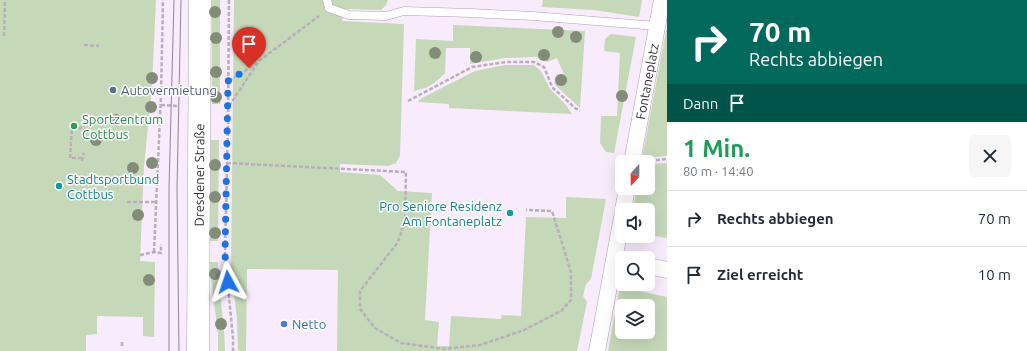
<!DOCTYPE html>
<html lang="de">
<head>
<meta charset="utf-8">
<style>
  :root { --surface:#fff; --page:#f6f6f7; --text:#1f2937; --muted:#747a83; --line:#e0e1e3 }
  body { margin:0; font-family:Ubuntu,sans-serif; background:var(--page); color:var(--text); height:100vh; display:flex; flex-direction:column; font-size:15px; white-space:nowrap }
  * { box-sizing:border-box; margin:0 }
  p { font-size:13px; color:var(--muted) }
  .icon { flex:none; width:22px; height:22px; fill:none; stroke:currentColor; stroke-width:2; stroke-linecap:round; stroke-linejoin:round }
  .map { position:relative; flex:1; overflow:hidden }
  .sheet { display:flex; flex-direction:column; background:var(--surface); width:360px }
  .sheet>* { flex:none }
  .top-card { background:#00695c; color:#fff; overflow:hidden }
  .needle { width:26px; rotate:201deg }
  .fabs { position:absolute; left:615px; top:155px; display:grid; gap:8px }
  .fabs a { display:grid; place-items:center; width:40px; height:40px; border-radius:6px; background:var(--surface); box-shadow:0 4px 16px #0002; font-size:20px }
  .pin { position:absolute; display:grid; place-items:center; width:34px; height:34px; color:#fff; margin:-41px -17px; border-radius:50% 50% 50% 0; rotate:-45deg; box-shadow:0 0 4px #0007 }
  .pin .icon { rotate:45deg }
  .me { position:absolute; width:44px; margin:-22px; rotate:355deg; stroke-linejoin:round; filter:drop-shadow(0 0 3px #0008) }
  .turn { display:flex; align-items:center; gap:14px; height:84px; padding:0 16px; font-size:18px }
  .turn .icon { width:52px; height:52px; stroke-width:2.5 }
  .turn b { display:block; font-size:28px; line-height:34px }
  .then { display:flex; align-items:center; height:38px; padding:0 16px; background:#0003; gap:8px; font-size:15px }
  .round { display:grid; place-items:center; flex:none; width:42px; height:42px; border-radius:6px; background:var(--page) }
  .overview { display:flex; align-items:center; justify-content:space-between; height:68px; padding:0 16px }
  h1 { font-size:24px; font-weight:700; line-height:30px; color:#1e9e55 }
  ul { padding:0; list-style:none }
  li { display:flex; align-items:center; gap:12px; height:56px; padding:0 16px; border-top:1px solid var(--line) }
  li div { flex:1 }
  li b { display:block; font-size:15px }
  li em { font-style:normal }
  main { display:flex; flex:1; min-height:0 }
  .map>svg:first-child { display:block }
  .green { fill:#c5d9b9; fill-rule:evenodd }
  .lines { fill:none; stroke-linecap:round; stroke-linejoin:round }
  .service-casing { stroke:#b29eb8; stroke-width:9 }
  .minor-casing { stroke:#b29eb8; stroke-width:17 }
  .primary-casing { stroke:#b29eb8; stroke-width:23 }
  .path { stroke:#baaebd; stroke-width:2.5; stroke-dasharray:4 2; stroke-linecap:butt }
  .service { stroke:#fff; stroke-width:8 }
  .minor { stroke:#fff; stroke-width:16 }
  .primary { stroke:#fff; stroke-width:22 }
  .tram { stroke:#908694; stroke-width:1 }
  .tree { fill:#838c79 }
  .route { stroke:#1a73e8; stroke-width:7; stroke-dasharray:0 12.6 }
  .service-dot { fill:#5c6f8a; stroke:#fff; stroke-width:1.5 }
  .leisure-dot { fill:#2e9e5b; stroke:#fff; stroke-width:1.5 }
  .culture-dot { fill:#0f9aa8; stroke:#fff; stroke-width:1.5 }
  .shop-dot { fill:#3f7fe0; stroke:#fff; stroke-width:1.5 }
  .labels { text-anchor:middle; stroke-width:3; stroke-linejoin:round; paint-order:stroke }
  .street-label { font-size:13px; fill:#332b36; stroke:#fff }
  .service-label { font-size:13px; fill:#4e5e75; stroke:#fff; text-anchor:start }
  .leisure-label { font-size:13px; fill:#27864d; stroke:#fff; text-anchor:start }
  .culture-label { font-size:13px; fill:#0d838f; stroke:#fff; text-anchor:start }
  .shop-label { font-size:13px; fill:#366cbe; stroke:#fff; text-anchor:start }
</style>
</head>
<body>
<main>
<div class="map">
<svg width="667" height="351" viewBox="0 0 667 351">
  <rect width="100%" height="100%" fill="#f8ebfc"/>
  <g class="green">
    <path d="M0 0H156L152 85 144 167 140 261 155 262 154 337 143 336V317L97 316V334L86 335V351H0Z"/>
    <rect x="212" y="0" width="8" height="104"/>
    <path d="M234 0H388L386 5 381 10 342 9V21L404 24 400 156 396 163 388 166 340 164V172L380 175 398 191 432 193 425 320 439 322 437 346H449L451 316 501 319 502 315 521 316 526 217 566 218V197L606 199 591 279 586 284 583 296 587 302 577 351H337L338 270 247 269 246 351H238L237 319 231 269Z"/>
    <path d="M543 0H642L639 17 594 10 542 7Z"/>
    <path d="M453 25 585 31 580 108 556 86 554 82 565 77 557 58 547 62 536 57 505 58 470 64V48H446L445 73C435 84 428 88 414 91L416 39 453 41Z"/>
    <path d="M667 30V156L642 158 666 31Z"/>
    <path d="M611 34 636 37 614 153 606 152 600 143 601 116H617L620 53 604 51 605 39Z"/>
    <path d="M505 65H534L541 71 550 89 566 105 572 114 449 108V104L418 102 420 99 475 71Z"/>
    <path d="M211 140H219L218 241H210Z"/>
    <path d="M667 163V238L648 235V210H633L637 188H648V164Z"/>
    <path d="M210 262H218C218 292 225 321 225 351H218V334L210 271Z"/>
    <path d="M622 275V284H630L629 289 667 297V351H608ZM622 306H648V332H622Z"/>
  </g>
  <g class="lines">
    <defs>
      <path id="service" d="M327 0 329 8 349 15 386 16 404 11 471 13 533 16 657 26"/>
      <g id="minor">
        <path id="s1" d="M632 162 662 0"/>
        <path d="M623 210 627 188"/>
        <path d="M648 266 667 270"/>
        <path d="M597 351 622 217"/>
      </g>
      <g id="primary">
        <path id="s2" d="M198 351 200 0"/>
      </g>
    </defs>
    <use href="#service" class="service-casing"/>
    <use href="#minor" class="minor-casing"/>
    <use href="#primary" class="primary-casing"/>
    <g class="path">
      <path d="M229 0 228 123 225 255 233 338V351"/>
      <path d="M4 36 5 0"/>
      <path d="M84 45 99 46"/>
      <path d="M229 81 257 63"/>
      <path d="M408 101 472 67 506 62H534L544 67 552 87 575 108 580 111"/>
      <path d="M161 105 178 106"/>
      <path d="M229 106 259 61 319 16"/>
      <path d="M82 158H70L72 128H85"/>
      <path d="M82 161 83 155 84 153"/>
      <path d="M650 161 667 159"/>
      <path d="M227 163 406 172 405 220 398 242 360 291V309L375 328 401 343 444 349 480 345 524 330 561 311 571 300V272L552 211 526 210"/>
      <path d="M127 202H157"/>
      <path d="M154 252 161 95 163 0"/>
      <path d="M140 255 154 252 161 253V244"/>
      <path d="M122 342V347"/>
    </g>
    <use href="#service" class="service"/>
    <use href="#minor" class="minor"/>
    <use href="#primary" class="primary"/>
    <g class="tram">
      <path d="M169 351V188L174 0"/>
      <path d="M179 351 177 188 181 0"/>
    </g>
  </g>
  <g class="tree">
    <circle cx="215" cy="12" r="6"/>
    <circle cx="558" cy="32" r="6"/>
    <circle cx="576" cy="37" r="6"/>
    <circle cx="216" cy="38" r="6"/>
    <circle cx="435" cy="53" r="6"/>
    <circle cx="544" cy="55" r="6"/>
    <circle cx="476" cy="57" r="6"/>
    <circle cx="216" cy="72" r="6"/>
    <circle cx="152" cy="78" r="6"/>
    <circle cx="561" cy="80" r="6"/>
    <circle cx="622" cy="96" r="6"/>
    <circle cx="216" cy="97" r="6"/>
    <circle cx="151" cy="107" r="6"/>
    <circle cx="116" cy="120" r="6"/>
    <circle cx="96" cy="140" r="6"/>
    <circle cx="152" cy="163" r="6"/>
    <circle cx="215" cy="165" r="6"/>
    <circle cx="133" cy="168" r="6"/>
    <circle cx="215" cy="197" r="6"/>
    <circle cx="138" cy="215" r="6"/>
    <circle cx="215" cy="233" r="6"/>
    <circle cx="215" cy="274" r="6"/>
    <circle cx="149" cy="280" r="6"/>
    <circle cx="221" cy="324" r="6"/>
  </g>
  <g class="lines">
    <path class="route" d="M228 282 225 255 228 81 249 68"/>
  </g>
  <circle class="service-dot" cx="113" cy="90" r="4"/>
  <circle class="leisure-dot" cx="74" cy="126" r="4"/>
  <g class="culture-dot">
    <circle cx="59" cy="186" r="4"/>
    <circle cx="510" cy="213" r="4"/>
  </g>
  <circle class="shop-dot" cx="284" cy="324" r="4"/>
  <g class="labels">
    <g class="street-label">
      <text dy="5" stroke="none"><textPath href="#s1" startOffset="82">Fontaneplatz</textPath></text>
      <text dy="5" stroke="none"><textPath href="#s2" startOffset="176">Dresdener Straße</textPath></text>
    </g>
    <g class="service-label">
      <text x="121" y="95">Autovermietung</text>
    </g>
    <g class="leisure-label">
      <text x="82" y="124">Sportzentrum<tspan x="82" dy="15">Cottbus</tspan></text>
    </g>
    <g class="culture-label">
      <text x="67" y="184">Stadtsportbund<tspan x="67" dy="15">Cottbus</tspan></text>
      <text x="502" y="211" text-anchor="end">Pro Seniore Residenz<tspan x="502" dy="15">Am Fontaneplatz</tspan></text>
    </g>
    <g class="shop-label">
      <text x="292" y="329">Netto</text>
    </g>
  </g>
</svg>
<div class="fabs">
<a><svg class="needle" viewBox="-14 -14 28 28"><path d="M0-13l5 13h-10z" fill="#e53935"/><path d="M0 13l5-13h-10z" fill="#747a83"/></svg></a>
<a><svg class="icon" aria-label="sound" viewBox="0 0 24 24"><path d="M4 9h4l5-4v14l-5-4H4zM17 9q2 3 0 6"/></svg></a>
<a><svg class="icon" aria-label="search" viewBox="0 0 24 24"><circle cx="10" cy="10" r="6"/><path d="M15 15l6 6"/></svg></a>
<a><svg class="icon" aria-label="layers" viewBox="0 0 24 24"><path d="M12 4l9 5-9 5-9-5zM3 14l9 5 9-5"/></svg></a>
</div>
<div class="pin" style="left:249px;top:68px;background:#d93025"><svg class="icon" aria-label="arrive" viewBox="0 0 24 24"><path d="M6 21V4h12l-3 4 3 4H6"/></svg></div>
<svg class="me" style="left:228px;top:282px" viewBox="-20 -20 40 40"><path d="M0-17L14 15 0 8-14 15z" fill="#1a73e8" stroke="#fff" stroke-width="4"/></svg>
</div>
<section class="sheet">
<div class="top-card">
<div class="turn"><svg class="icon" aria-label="right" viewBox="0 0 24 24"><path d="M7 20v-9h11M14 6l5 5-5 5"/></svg><div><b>70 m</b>Rechts abbiegen</div></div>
<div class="then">Dann<svg class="icon" aria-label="arrive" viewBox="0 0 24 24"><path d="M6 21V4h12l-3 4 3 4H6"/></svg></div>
</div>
<div class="overview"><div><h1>1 Min.</h1><p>80 m · 14:40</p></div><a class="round"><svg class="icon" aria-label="close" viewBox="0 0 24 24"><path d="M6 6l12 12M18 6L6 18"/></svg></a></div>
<ul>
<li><svg class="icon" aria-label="right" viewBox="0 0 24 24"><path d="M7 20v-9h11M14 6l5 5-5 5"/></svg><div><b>Rechts abbiegen</b></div><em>70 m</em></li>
<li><svg class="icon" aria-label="arrive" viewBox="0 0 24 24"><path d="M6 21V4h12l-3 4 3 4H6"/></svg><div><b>Ziel erreicht</b></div><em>10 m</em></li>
</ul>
</section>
</main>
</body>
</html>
